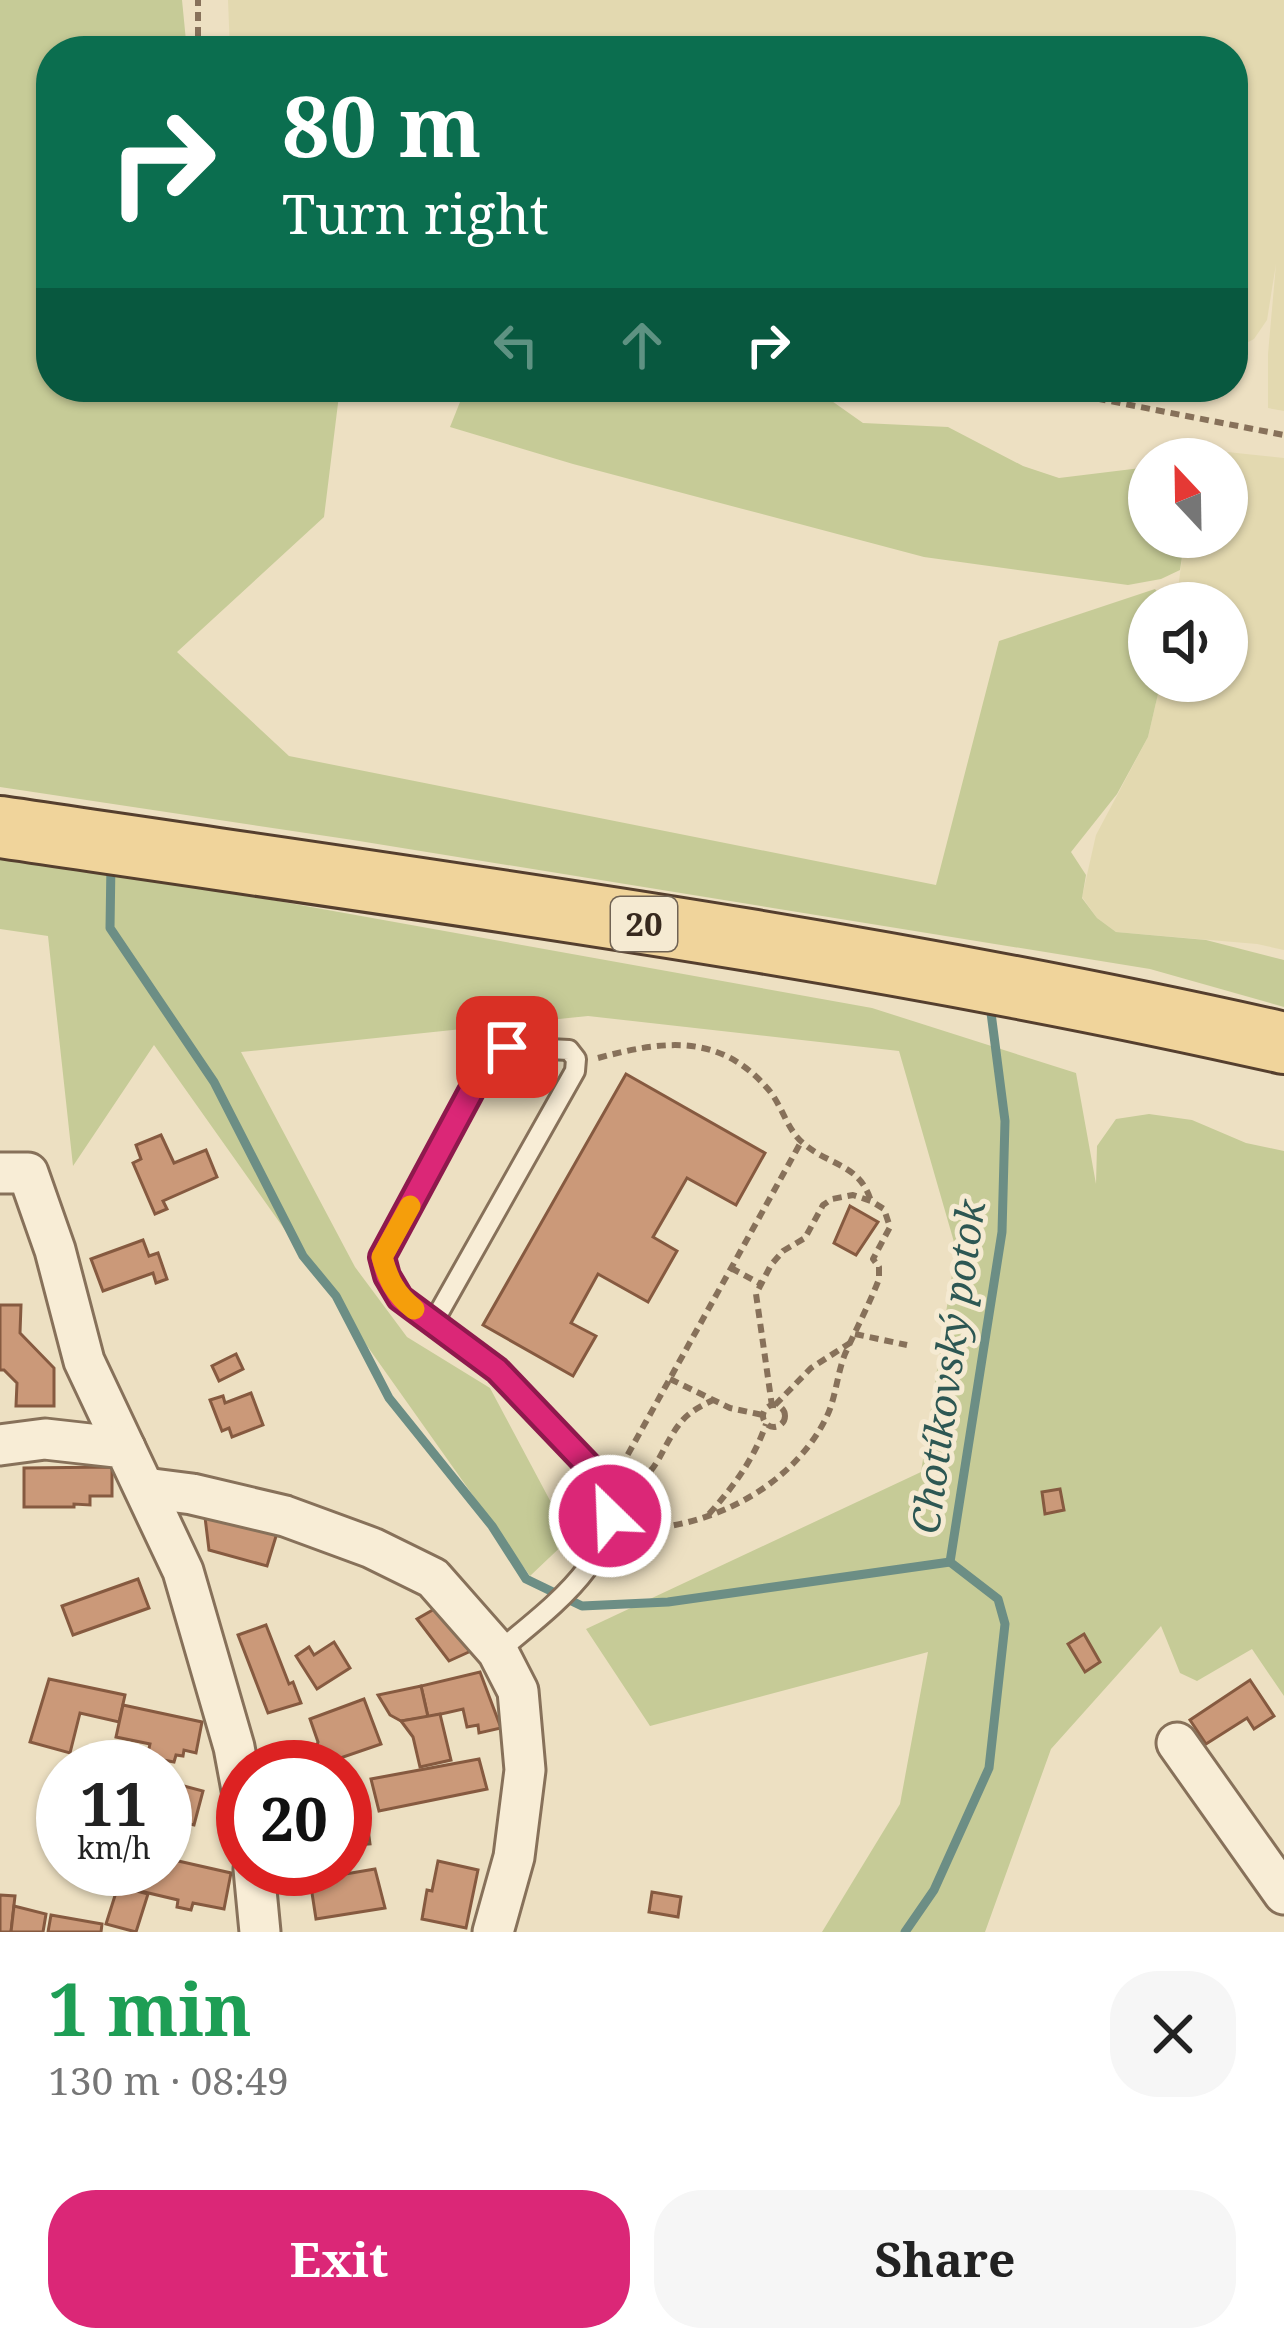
<!DOCTYPE html>
<html lang="en">
<head>
<meta charset="utf-8">
<style>
  :root { --surface:#fff; --page:#f6f6f6; --text:#222; --muted:#767676; --accent:#db2777 }
  body { margin:0; font-family:"Noto Serif",serif; background:var(--page); color:var(--text); height:100vh; display:flex; flex-direction:column; font-size:45px; white-space:nowrap }
  * { box-sizing:border-box; margin:0 }
  p { font-size:39px; color:var(--muted) }
  .icon { flex:none; width:66px; height:66px; fill:none; stroke:currentColor; stroke-width:2; stroke-linecap:round; stroke-linejoin:round }
  .map { position:relative; height:1932px; overflow:hidden }
  .side { display:flex; flex-direction:column; background:var(--surface); flex:1 }
  .side>* { flex:none }
  .guide { position:absolute; left:36px; top:36px; width:1212px; height:366px; border-radius:48px; box-shadow:0 3px 9px #0004; background:#0b6e4f; color:#fff; overflow:hidden }
  .needle { width:78px; rotate:338deg }
  .fabs { position:absolute; left:1128px; top:438px; display:grid; gap:24px }
  .fabs a { display:grid; place-items:center; width:120px; height:120px; border-radius:50%; background:var(--surface); box-shadow:0 3px 9px #0004; font-size:60px }
  .speed { position:absolute; left:36px; top:1740px; display:flex; gap:24px; font-size:60px; font-weight:700; text-align:center }
  .speed>* { display:grid; place-content:center; width:156px; height:156px; border-radius:50%; background:var(--surface); box-shadow:0 3px 9px #0004; line-height:1 }
  .speed small { font-size:30px; font-weight:400 }
  .speed .limit { border:18px solid #d22; background:#fff; color:#111 }
  .pin { position:absolute; display:grid; place-items:center; width:102px; height:102px; color:#fff; margin:-51px; border-radius:24px; box-shadow:0 6px 18px #0006 }
  .me { position:absolute; width:132px; margin:-66px; rotate:336deg; stroke-linejoin:round; filter:drop-shadow(0 0 9px #0008) }
  .turn { display:flex; align-items:center; gap:42px; height:252px; padding:0 48px; font-size:54px }
  .turn .icon { width:156px; height:156px; stroke-width:2.5 }
  .turn b { display:block; font-size:84px; line-height:102px }
  .lanes { display:flex; align-items:center; height:114px; padding:0 48px; background:#0003; justify-content:center; gap:60px; direction:ltr }
  .lanes .off { opacity:.35 }
  .round { display:grid; place-items:center; flex:none; width:126px; height:126px; border-radius:48px; background:var(--page) }
  .head { display:flex; align-items:center; justify-content:space-between; height:204px; padding:0 48px }
  h1 { font-size:72px; font-weight:700; line-height:90px; color:#1e9e55 }
  .button { display:flex; gap:24px; margin-top:auto; padding:24px 48px }
  .button a { flex:1; height:138px; border-radius:48px; background:var(--accent); color:#fff; font-size:48px; font-weight:700; line-height:138px; text-align:center }
  .button a+a { background:var(--page); color:var(--text) }
  .map>svg:first-child { display:block }
  .farmland { fill:#e3d9b0 }
  .green { fill:#c6cb97 }
  .lines { fill:none; stroke-linecap:round; stroke-linejoin:round }
  .stream { stroke:#6c8e85; stroke-width:9 }
  .building { fill:#cb9979; stroke:#865a40; stroke-width:3 }
  .service-casing { stroke:#87715a; stroke-width:24 }
  .minor-casing { stroke:#87715a; stroke-width:45 }
  .primary-casing { stroke:#553f2e; stroke-width:66 }
  .path { stroke:#87715a; stroke-width:6; stroke-dasharray:9 6; stroke-linecap:butt }
  .service { stroke:#f8edd6; stroke-width:18 }
  .minor { stroke:#f8edd6; stroke-width:39 }
  .primary { stroke:#f0d49b; stroke-width:60 }
  .route-casing { stroke:#8e194d; stroke-width:30 }
  .route { stroke:#db2777; stroke-width:21 }
  .slow { stroke:#f59e0b; stroke-width:21 }
  .labels { text-anchor:middle; stroke-width:10; stroke-linejoin:round; paint-order:stroke }
  .shield { fill:#f5ead2; stroke:#706354; stroke-width:3 }
  .shield-label { font-size:33px; font-weight:bold; fill:#37291e }
  .water-label { font-size:39px; font-style:italic; fill:#2d5753; stroke:#f5ead2 }
</style>
</head>
<body>
<div class="map">
<svg width="1284" height="1932" viewBox="0 0 1284 1932">
  <rect width="100%" height="100%" fill="#ede0c2"/>
  <g class="farmland">
    <path d="M228 0H1284V411L1268 408V354L1276 264 1267 320 1254 339 1233 350V51H230Z"/>
    <path d="M1199 449 1284 458V950L1257 944 1116 932 1097 918 1082 897 1096 835 1148 737 1161 681H1227V603H1176L1185 537H1227V459H1197Z"/>
  </g>
  <g class="green">
    <path d="M0 0H182L187 51H51V387H340L324 517 177 652 289 756 936 885 999 641 1155 589 1166 603H1149V681H1161L1148 737 1117 794 1071 852 1086 875 1082 898 1097 918 1116 932 1206 940 1284 960V1007L1150 969 353 840 0 787Z"/>
    <path d="M466 387H812L863 423 948 427 1023 466 1059 478 1149 467V537H1185L1180 570 1161 579 1128 585 924 557 573 464 450 427Z"/>
    <path d="M0 851 872 1008 1076 1073 1096 1184 1097 1146 1116 1119 1149 1114 1192 1120 1246 1143 1284 1151V1696L1252 1649 1197 1681 1180 1673 1161 1626 1051 1749 985 1932H822L900 1804 928 1652 650 1726 586 1629 921 1472 956 1249 899 1051 588 1016 241 1052 355 1267 407 1337 490 1388 570 1538 530 1576 154 1045 73 1166 48 936 0 929Z"/>
  </g>
  <g class="lines">
    <g class="stream">
      <path d="M111 862 110 928 214 1082 303 1256 336 1296 389 1398 492 1526 526 1579 582 1606 668 1602 950 1562"/>
      <path d="M905 1932 934 1890 989 1768 1005 1624 998 1599 950 1562 1002 1232 1005 1121 990 1005"/>
    </g>
  </g>
  <g class="building">
    <path d="M626 1074 765 1153 736 1205 687 1178 653 1237 677 1251 648 1302 598 1274 571 1323 596 1336 573 1376 483 1325Z"/>
    <path d="M161 1135 174 1163 206 1150 217 1177 163 1201 167 1209 155 1214 133 1163 141 1159 136 1145Z"/>
    <path d="M850 1206 878 1222 856 1255 834 1243Z"/>
    <path d="M143 1240 149 1256 158 1253 167 1279 156 1283 153 1273 103 1291 91 1259Z"/>
    <path d="M0 1305H21L20 1333 54 1368V1406H16L17 1383 4 1370H0Z"/>
    <path d="M236 1354 243 1369 219 1381 212 1366Z"/>
    <path d="M251 1393 263 1425 232 1437 229 1428 222 1431 210 1400 223 1396 225 1403Z"/>
    <path d="M112 1467V1496H90V1505L74 1504V1507H24V1468Z"/>
    <path d="M1060 1489 1064 1510 1045 1514 1042 1492Z"/>
    <path d="M204 1509 277 1533 267 1566 209 1550Z"/>
    <path d="M138 1579 149 1608 73 1635 62 1606Z"/>
    <path d="M438 1607 471 1651 449 1661 417 1619Z"/>
    <path d="M266 1625 289 1684 293 1682 301 1703 268 1713 238 1635Z"/>
    <path d="M1084 1634 1100 1662 1085 1672 1068 1644Z"/>
    <path d="M334 1642 350 1668 317 1689 296 1656 309 1647 314 1655Z"/>
    <path d="M480 1672 501 1728 479 1733 478 1725 467 1727 463 1709 428 1717 421 1686Z"/>
    <path d="M49 1679 125 1695 119 1722 80 1713 70 1753 30 1742Z"/>
    <path d="M1250 1680 1274 1716 1254 1729 1247 1718 1206 1744 1190 1720Z"/>
    <path d="M421 1686 428 1717 401 1721 390 1715 378 1695Z"/>
    <path d="M364 1699 381 1744 326 1763 318 1760 315 1750 318 1742 310 1719Z"/>
    <path d="M123 1705 202 1722 196 1753 184 1750 183 1756 176 1755 174 1762 147 1757 150 1744 116 1737Z"/>
    <path d="M440 1714 451 1760 420 1767 413 1737 401 1721Z"/>
    <path d="M77 1756 116 1767H74Z"/>
    <path d="M479 1759 487 1789 379 1811 371 1779Z"/>
    <path d="M165 1781 203 1791 194 1825 165 1818Z"/>
    <path d="M63 1807V1852L52 1849Z"/>
    <path d="M368 1829 370 1844 345 1846V1831Z"/>
    <path d="M165 1858 231 1873 224 1909 193 1903 191 1910 177 1907 178 1900 136 1890 140 1869H165Z"/>
    <path d="M438 1861 478 1870 466 1928 422 1919 427 1890 432 1891Z"/>
    <path d="M375 1869 385 1908 316 1919 310 1880Z"/>
    <path d="M118 1886 148 1894 136 1932 106 1924Z"/>
    <path d="M652 1892 681 1897 678 1917 649 1912Z"/>
    <path d="M0 1895 15 1896 11 1932H0Z"/>
    <path d="M14 1906 46 1914 43 1932H11Z"/>
    <path d="M51 1915 102 1924 101 1932H48Z"/>
  </g>
  <g class="lines">
    <defs>
      <path id="service" d="M433 1323 575 1071 576 1059 569 1050 507 1047 495 1052 382 1257C395 1306 429 1320 467 1349 505 1376 537 1409 568 1443 579 1455 598 1470 604 1485 631 1554 543 1613 498 1652"/>
      <g id="minor">
        <path d="M0 1173H28L55 1250 84 1361 125 1448"/>
        <path d="M0 1445 45 1439 125 1448 183 1571 234 1747 243 1795"/>
        <path d="M145 1488 192 1494 285 1516 372 1548 433 1578 498 1652 518 1691 525 1770 514 1857 493 1932"/>
        <path d="M1177 1743 1284 1894"/>
        <path d="M254 1869 260 1932"/>
      </g>
      <path id="primary" d="M0 827C429 891 861 947 1284 1043"/>
    </defs>
    <use href="#service" class="service-casing"/>
    <use href="#minor" class="minor-casing"/>
    <use href="#primary" class="primary-casing"/>
    <g class="path">
      <path d="M198 51V0"/>
      <path d="M1038 387 1284 435"/>
      <path d="M598 1058C662 1041 719 1032 768 1089 782 1105 787 1130 803 1143 829 1166 859 1163 871 1201"/>
      <path d="M731 1268 759 1283"/>
      <path d="M855 1334 907 1345"/>
      <path d="M670 1379 730 1408 763 1415"/>
      <path d="M775 1405 811 1368 850 1343"/>
      <circle cx="774" cy="1416" r="11"/>
      <path d="M618 1466 627 1456 801 1142"/>
      <path d="M627 1489C660 1473 660 1448 681 1422 689 1412 701 1406 713 1400"/>
      <path d="M709 1514C734 1486 754 1459 766 1424"/>
      <path d="M629 1529C705 1531 793 1488 827 1416 836 1397 837 1374 845 1354 856 1329 869 1305 879 1279V1267L873 1259 890 1227 884 1209 871 1201 853 1195 832 1199 823 1205 805 1238 783 1251 771 1265 756 1294 772 1406"/>
    </g>
    <use href="#service" class="service"/>
    <use href="#minor" class="minor"/>
    <use href="#primary" class="primary"/>
  </g>
  <g class="lines">
    <defs>
      <path id="route" d="M507 1047 500 1049 489 1058 382 1257 387 1276 400 1298 497 1370 604 1482 610 1516"/>
    </defs>
    <use href="#route" class="route-casing"/>
    <use href="#route" class="route"/>
    <path class="slow" d="M410 1206 382 1257C388 1279 395 1294 414 1309"/>
  </g>
  <g class="labels">
    <rect class="shield" x="611" y="897" width="66" height="54" rx="9"/>
    <g class="shield-label">
      <text x="644" y="936">20</text>
    </g>
    <g class="water-label">
      <text transform="translate(948 1367) rotate(-82)" y="14">Chotíkovský potok</text>
    </g>
  </g>
</svg>
<div class="fabs">
<a><svg class="needle" viewBox="-14 -14 28 28"><path d="M0-13l5 13h-10z" fill="#e53935"/><path d="M0 13l5-13h-10z" fill="#767676"/></svg></a>
<a><svg class="icon" aria-label="sound" viewBox="0 0 24 24"><path d="M4 9h4l5-4v14l-5-4H4zM17 9q2 3 0 6"/></svg></a>
</div>
<div class="speed"><div>11<small>km/h</small></div><div class="limit">20</div></div>
<div class="pin" style="left:507px;top:1047px;background:#d93025"><svg class="icon" aria-label="arrive" viewBox="0 0 24 24"><path d="M6 21V4h12l-3 4 3 4H6"/></svg></div>
<svg class="me" style="left:610px;top:1516px" viewBox="-20 -20 40 40"><circle r="17" fill="#db2777" stroke="#fff" stroke-width="3"/><path d="M0-11L8 9 0 5-8 9z" fill="#fff"/></svg>
<div class="guide">
<div class="turn"><svg class="icon" aria-label="right" viewBox="0 0 24 24"><path d="M7 20v-9h11M14 6l5 5-5 5"/></svg><div><b>80 m</b>Turn right</div></div>
<div class="lanes"><svg class="icon off" aria-label="left" viewBox="0 0 24 24"><path d="M17 20v-9H6M10 6l-5 5 5 5"/></svg><svg class="icon off" aria-label="ahead" viewBox="0 0 24 24"><path d="M12 20V5M6 11l6-6 6 6"/></svg><svg class="icon" aria-label="right" viewBox="0 0 24 24"><path d="M7 20v-9h11M14 6l5 5-5 5"/></svg></div>
</div>
</div>
<section class="side">
<div class="head"><div><h1>1 min</h1><p>130 m · 08:49</p></div><a class="round"><svg class="icon" aria-label="close" viewBox="0 0 24 24"><path d="M6 6l12 12M18 6L6 18"/></svg></a></div>
<div class="button"><a>Exit</a><a>Share</a></div>
</section>
</body>
</html>
